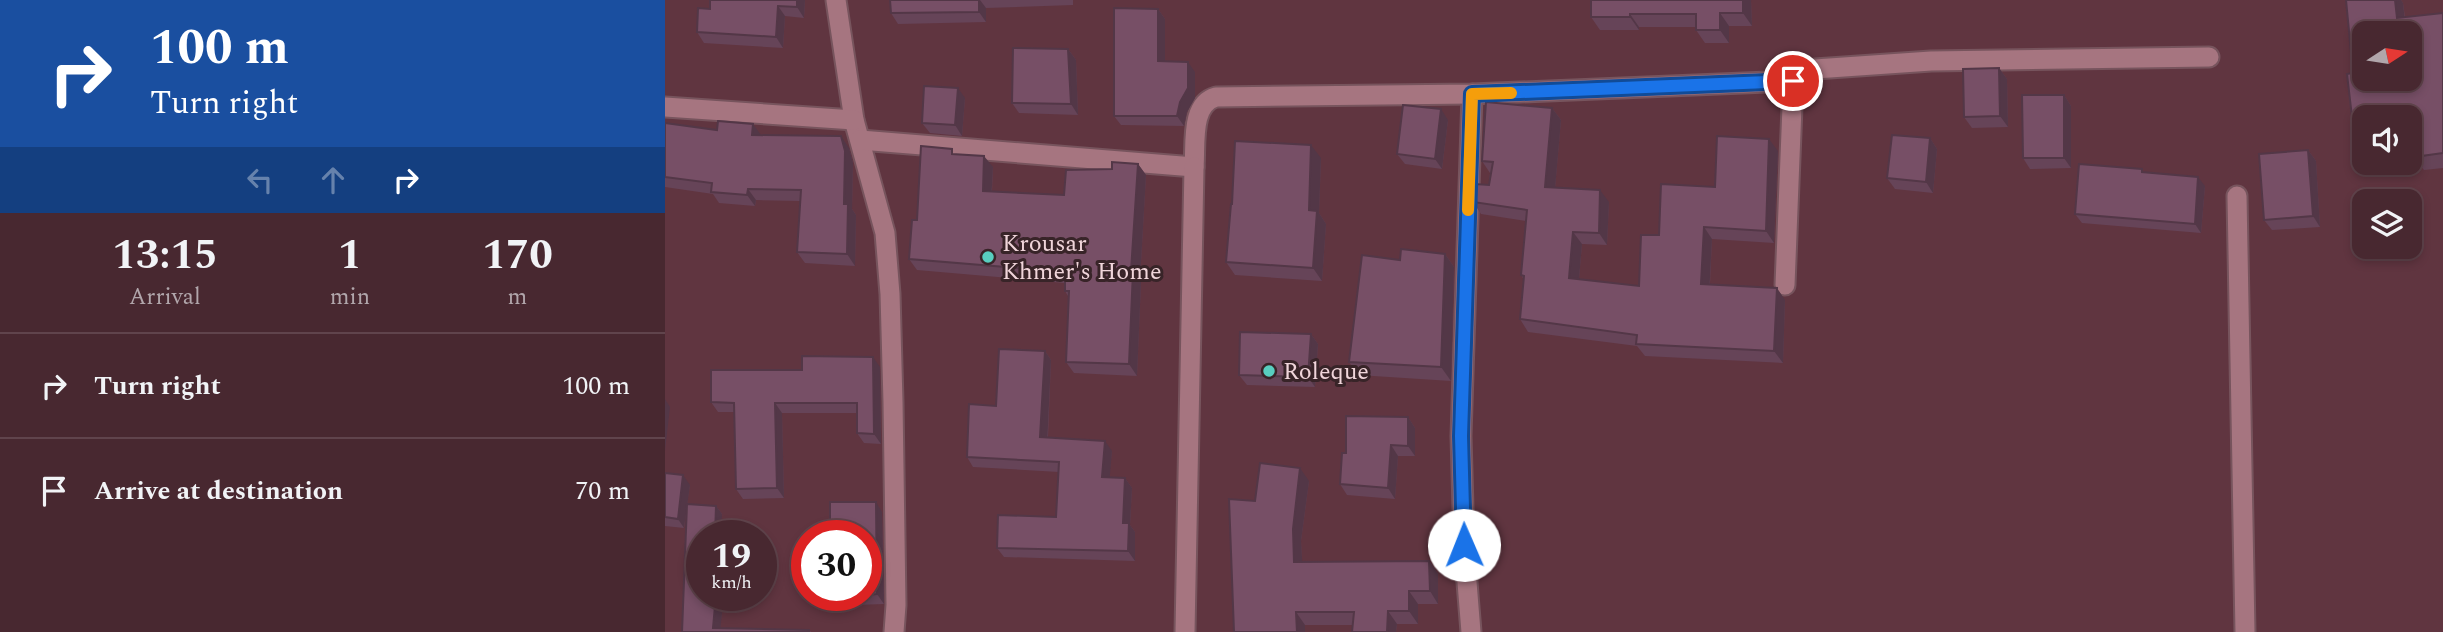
<!DOCTYPE html>
<html lang="en">
<head>
<meta charset="utf-8">
<style>
  :root { --surface:#482830; --page:#4f3038; --text:#f1f3f6; --muted:#b1a6ab; --line:#60444c }
  body { margin:0; font-family:Spectral,serif; background:var(--page); color:var(--text); height:100vh; display:flex; flex-direction:column; font-size:26px; white-space:nowrap }
  * { box-sizing:border-box; margin:0 }
  p { font-size:23px; color:var(--muted) }
  .icon { flex:none; width:38px; height:38px; fill:none; stroke:currentColor; stroke-width:2; stroke-linecap:round; stroke-linejoin:round }
  .map { position:relative; flex:1; overflow:hidden }
  .sheet { display:flex; flex-direction:column; background:var(--surface); width:665px }
  .sheet>* { flex:none }
  .top-card { background:#1a4fa0; color:#fff; overflow:hidden }
  .needle { width:46px; rotate:78deg }
  .tools { position:absolute; left:1687px; top:21px; display:grid; gap:14px }
  .tools a { display:grid; place-items:center; width:70px; height:70px; border-radius:14px; background:var(--surface); box-shadow:0 4px 10px #0003,0 0 0 2px var(--line); font-size:35px }
  .speed { position:absolute; left:21px; top:520px; display:flex; gap:14px; font-size:35px; font-weight:700; text-align:center }
  .speed>* { display:grid; place-content:center; width:91px; height:91px; border-radius:50%; background:var(--surface); box-shadow:0 4px 10px #0003,0 0 0 2px var(--line); line-height:1 }
  .speed small { font-size:18px; font-weight:400 }
  .speed .limit { border:10px solid #d22; background:#fff; color:#111 }
  .pin { position:absolute; display:grid; place-items:center; width:60px; height:60px; color:#fff; margin:-30px; border:4px solid #fff; border-radius:50%; box-shadow:0 2px 7px #0007 }
  .me { position:absolute; width:77px; margin:-38px; rotate:359deg; stroke-linejoin:round; filter:drop-shadow(0 0 5px #0008) }
  .turn { display:flex; align-items:center; gap:24px; height:147px; padding:0 35px; font-size:32px }
  .turn .icon { width:91px; height:91px; stroke-width:2.5 }
  .turn b { display:block; font-size:49px; line-height:60px }
  .lanes { display:flex; align-items:center; height:66px; padding:0 35px; background:#0003; justify-content:center; gap:35px; direction:ltr }
  .lanes .off { opacity:.35 }
  .eta { display:flex; justify-content:space-evenly; align-items:center; height:119px; text-align:center }
  .eta b { font-size:42px; font-weight:700; line-height:49px }
  ul { padding:0; list-style:none }
  li { display:flex; align-items:center; gap:21px; height:105px; padding:0 35px; border-top:2px solid var(--line) }
  li div { flex:1 }
  li b { display:block; font-size:26px }
  li em { font-style:normal }
  main { display:flex; flex:1; min-height:0 }
  .map>svg:first-child { display:block }
  .lines { fill:none; stroke-linecap:round; stroke-linejoin:round }
  .minor-casing { stroke:#77545d; stroke-width:23 }
  .minor { stroke:#a67580; stroke-width:19 }
  .wall { fill:#664458 }
  .shaded-wall { fill:#533747 }
  .building { fill:#774f66; stroke:#533747; stroke-width:2; fill-rule:evenodd }
  .route-casing { stroke:#114b97; stroke-width:18 }
  .route { stroke:#1a73e8; stroke-width:12 }
  .slow { stroke:#f59e0b; stroke-width:12 }
  .poi-dot { fill:#58cec0; stroke:#382428; stroke-width:2.5 }
  .labels { text-anchor:middle; stroke-width:6; stroke-linejoin:round; paint-order:stroke }
  .poi-label { font-size:24px; fill:#f0d5da; stroke:#382428; text-anchor:start }
</style>
</head>
<body>
<main>
<section class="sheet">
<div class="top-card">
<div class="turn"><svg class="icon" aria-label="right" viewBox="0 0 24 24"><path d="M7 20v-9h11M14 6l5 5-5 5"/></svg><div><b>100 m</b>Turn right</div></div>
<div class="lanes"><svg class="icon off" aria-label="left" viewBox="0 0 24 24"><path d="M17 20v-9H6M10 6l-5 5 5 5"/></svg><svg class="icon off" aria-label="ahead" viewBox="0 0 24 24"><path d="M12 20V5M6 11l6-6 6 6"/></svg><svg class="icon" aria-label="right" viewBox="0 0 24 24"><path d="M7 20v-9h11M14 6l5 5-5 5"/></svg></div>
</div>
<div class="eta">
<div><b>13:15</b><p>Arrival</p></div>
<div><b>1</b><p>min</p></div>
<div><b>170</b><p>m</p></div>
</div>
<ul>
<li><svg class="icon" aria-label="right" viewBox="0 0 24 24"><path d="M7 20v-9h11M14 6l5 5-5 5"/></svg><div><b>Turn right</b></div><em>100 m</em></li>
<li><svg class="icon" aria-label="arrive" viewBox="0 0 24 24"><path d="M6 21V4h12l-3 4 3 4H6"/></svg><div><b>Arrive at destination</b></div><em>70 m</em></li>
</ul>
</section>
<div class="map">
<svg width="1778" height="632" viewBox="0 0 1778 632">
  <rect width="100%" height="100%" fill="#603540"/>
  <g class="lines">
    <defs>
      <g id="minor">
        <path d="M171 0 189 120 220 233 225 294 228 402 231 605 229 632"/>
        <path d="M0 107 189 120"/>
        <path d="M195 140 529 167C531 145 525 104 551 97L807 94 1128 81 1150 69 1266 61 1544 57"/>
        <path d="M1572 196 1580 632"/>
        <path d="M1120 285 1128 81"/>
        <path d="M520 632 529 167"/>
        <path d="M806 632 799 545 796 436 807 94"/>
      </g>
    </defs>
    <use href="#minor" class="minor-casing"/>
    <use href="#minor" class="minor"/>
  </g>
  <g class="wall">
    <path d="M45 0H140L139 18 120 16 118 48 39 43 32 32 45 9Z"/>
    <path d="M225 0H408V5L321 8V22L233 24 226 13Z"/>
    <path d="M926 0H1086L1087 26H1064V43H1040L1031 30V27H974V30H935L926 17Z"/>
    <path d="M1681 0H1736L1738 3 1740 17 1778 13V168L1759 170 1749 157 1746 125H1745V117H1699V130L1696 131 1687 117 1688 73Z"/>
    <path d="M493 9 500 19V61L530 72V98L522 112 519 126 456 125 449 116Z"/>
    <path d="M403 49 411 60 413 115 354 113 347 103Z"/>
    <path d="M1334 68 1342 79 1343 127 1307 128 1299 117Z"/>
    <path d="M1399 95 1406 106V168L1365 169 1358 158Z"/>
    <path d="M300 98 297 136 265 133 257 123Z"/>
    <path d="M887 108 896 120 890 188 944 202 942 245 917 244 914 279 974 286 994 235 1050 187 1113 151 1109 243 1047 239 1045 284 1120 300 1118 363 980 356 972 346 863 332 855 319 859 280 856 275 861 221 816 214 808 202 824 185 825 173 817 161Z"/>
    <path d="M783 120 777 169 740 164 732 154Z"/>
    <path d="M0 123 96 135 184 148 188 163 187 209 191 215 190 266 140 263 132 252 135 201 91 200 90 206 54 203 48 194 0 187Z"/>
    <path d="M1265 138 1272 149 1268 193 1230 189 1222 178Z"/>
    <path d="M1643 150 1651 161 1655 227 1607 230 1599 220Z"/>
    <path d="M291 154 328 167 327 191 399 195 447 169 473 164 481 175 475 280 476 282 472 376 409 373 401 362 403 296 400 291V283L252 270 244 259 252 220Z"/>
    <path d="M656 158 654 213 661 224 657 281 570 275 561 262 567 204Z"/>
    <path d="M1479 173 1540 186 1536 233 1417 223 1410 214Z"/>
    <path d="M780 254 789 267 786 381 693 375 684 362Z"/>
    <path d="M646 334 653 344 650 387 582 385 574 375Z"/>
    <path d="M380 351 386 360 383 437 447 451 444 477 460 478 467 488 465 525 470 532V561L339 557 332 548 391 517 394 472 308 467 302 457 331 406Z"/>
    <path d="M215 367 216 444 199 443 192 433V413H117L119 498 78 499 71 489 69 412H53L46 402 137 370Z"/>
    <path d="M743 417 750 428V456H733L730 499 682 495 675 484 681 453Z"/>
    <path d="M0 473 25 485 22 504 51 506 57 514 37 536 59 595 55 628 144 630 146 632H17L22 507 19 528 0 526Z"/>
    <path d="M644 481 636 541 637 562 764 561 773 574V604H753V624H732L731 632H687L688 625H640L569 632 590 501Z"/>
    <path d="M217 512 219 604 191 605 185 595Z"/>
  </g>
  <g class="shaded-wall">
    <path d="M132 0H140L139 18 132 7Z"/>
    <path d="M314 0H315L321 8V22L314 12Z"/>
    <path d="M1078 0H1086L1087 26 1078 13Z"/>
    <path d="M1730 0H1736L1738 3 1741 31 1732 18Z"/>
    <path d="M113 6 120 16 118 48 111 37Z"/>
    <path d="M493 9 500 19V71L493 61Z"/>
    <path d="M1055 13 1064 26V43L1055 30Z"/>
    <path d="M965 14 974 27V30L965 17Z"/>
    <path d="M403 49 411 60 413 115 406 104Z"/>
    <path d="M523 62 530 72V98L522 112 519 126 512 116Z"/>
    <path d="M1334 68 1342 79 1343 127 1335 116Z"/>
    <path d="M293 88 300 98 297 136 290 125Z"/>
    <path d="M1399 95 1406 106V168L1399 158Z"/>
    <path d="M887 108 896 120 889 200 880 187Z"/>
    <path d="M776 109 783 120 777 169 770 159Z"/>
    <path d="M88 124 96 135H87Z"/>
    <path d="M176 136 184 148 188 163 187 209 191 215 190 266 182 254Z"/>
    <path d="M1265 138 1272 149 1268 193 1261 182Z"/>
    <path d="M1104 139 1113 151 1109 243 1101 231Z"/>
    <path d="M646 145 656 158 654 213 661 224 657 281 648 268 644 210Z"/>
    <path d="M1643 150 1651 161 1655 227 1648 216Z"/>
    <path d="M319 156 328 167 326 203 318 191Z"/>
    <path d="M473 164 481 175 475 280 476 282 472 376 464 364 466 271Z"/>
    <path d="M1533 177 1540 186 1536 233 1530 224Z"/>
    <path d="M83 189 91 200 90 206 82 195Z"/>
    <path d="M935 190 944 202 942 245 934 233Z"/>
    <path d="M1039 227 1047 239 1044 296 1036 284Z"/>
    <path d="M908 232 917 244 913 290 904 278Z"/>
    <path d="M780 254 789 267 786 381 776 367Z"/>
    <path d="M1112 288 1120 300 1118 363 1109 351Z"/>
    <path d="M646 334 653 344 650 387 643 377Z"/>
    <path d="M380 351 386 360 382 446 375 437Z"/>
    <path d="M208 357 215 367 216 444 209 434Z"/>
    <path d="M0 399 5 407 0 451Z"/>
    <path d="M110 403 117 413 119 498 112 488Z"/>
    <path d="M743 417 750 428V456L743 446Z"/>
    <path d="M440 441 447 451 444 486 437 477Z"/>
    <path d="M726 445 733 456 730 499 723 488Z"/>
    <path d="M635 468 644 481 636 541 638 575 629 562 628 529Z"/>
    <path d="M18 475 25 485 19 528 13 519Z"/>
    <path d="M460 478 467 488 465 525 470 532V561L463 551 458 523Z"/>
    <path d="M211 502 217 512 219 604 212 594Z"/>
    <path d="M51 506 57 514 56 536H50Z"/>
    <path d="M764 561 773 574V604L765 591Z"/>
    <path d="M744 591 753 604V624L744 611Z"/>
    <path d="M51 595H59L55 632 48 628Z"/>
    <path d="M723 611 732 624 731 632H722Z"/>
    <path d="M631 612 640 625V632H632Z"/>
  </g>
  <g class="building">
    <path d="M45 0H132V7L113 6 111 37 32 32 33 8 45 9Z"/>
    <path d="M225 0H314V12L226 13Z"/>
    <path d="M926 0H1078V13H1055V30H1031V14H965V17H926Z"/>
    <path d="M1681 0H1730L1732 18 1778 13V153L1749 157 1744 111 1687 117 1682 74 1688 73ZM1699 33H1745V79H1699Z"/>
    <path d="M449 8 493 9V61L523 62V88L515 102 512 116H449Z"/>
    <path d="M348 48 403 49 406 104 347 103Z"/>
    <path d="M1334 68 1335 116 1299 117 1298 69Z"/>
    <path d="M259 86 293 88 290 125 257 123Z"/>
    <path d="M1357 95H1399V158H1358Z"/>
    <path d="M821 102 887 108 880 187 935 190 934 233 908 232 904 278 974 286 976 235H994L996 184 1050 187 1052 136 1104 139 1101 231 1039 227 1036 284 1112 288 1109 351 971 344 972 335 855 319 859 276 856 275 862 210 808 202 810 184 824 185 828 162 817 161Z"/>
    <path d="M738 105 776 109 770 159 732 154Z"/>
    <path d="M53 121 88 124 87 135 176 136 180 151 179 204H183L182 254 132 252 136 190 83 189 82 195 46 192 47 183 0 177V123L52 130Z"/>
    <path d="M1227 135 1265 138 1261 182 1222 178Z"/>
    <path d="M570 141 646 145 644 210 652 211 648 268 561 262 566 204H567Z"/>
    <path d="M256 146 287 149V154L319 156 318 191 399 195 401 170 447 169V162L473 164 466 271H468L464 364 401 362 404 291H400V272L244 259 247 220H252Z"/>
    <path d="M1643 150 1648 216 1599 220 1594 154Z"/>
    <path d="M1414 164 1477 169V172L1533 177 1530 224 1410 214Z"/>
    <path d="M736 249 780 254 776 367 684 362 697 255 735 260Z"/>
    <path d="M575 332 646 334 643 377 574 375Z"/>
    <path d="M334 349 380 351 375 437 440 441 437 477 460 478 458 523H464L463 551 332 548 333 515 391 517 394 462 302 457 304 404 331 406Z"/>
    <path d="M137 356 208 357 209 434 192 433V403H110L112 488 71 489 69 403 46 402V370H137Z"/>
    <path d="M681 416 743 417V446L726 445 723 488 675 484 677 453H681Z"/>
    <path d="M595 463 635 468 628 529 629 562 764 561 765 591H744V611H723L722 632H687L689 612H631L632 632H569L564 499 590 501Z"/>
    <path d="M0 473 18 475 13 519 0 517Z"/>
    <path d="M165 502H211L212 594 201 595V536H165Z"/>
    <path d="M22 504 51 506 50 536H37V595H51L48 628 144 630V632H17Z"/>
  </g>
  <g class="lines">
    <defs>
      <path id="route" d="M799 545 796 436 807 94 1128 81"/>
    </defs>
    <use href="#route" class="route-casing"/>
    <use href="#route" class="route"/>
    <path class="slow" d="M803 210 807 94 846 93"/>
  </g>
  <g class="poi-dot">
    <circle cx="323" cy="257" r="7"/>
    <circle cx="604" cy="371" r="7"/>
  </g>
  <g class="labels">
    <g class="poi-label">
      <text x="337" y="251">Krousar<tspan x="337" dy="28">Khmer's Home</tspan></text>
      <text x="618" y="379">Roleque</text>
    </g>
  </g>
</svg>
<div class="tools">
<a><svg class="needle" viewBox="-14 -14 28 28"><path d="M0-13l5 13h-10z" fill="#e53935"/><path d="M0 13l5-13h-10z" fill="#b1a6ab"/></svg></a>
<a><svg class="icon" aria-label="sound" viewBox="0 0 24 24"><path d="M4 9h4l5-4v14l-5-4H4zM17 9q2 3 0 6"/></svg></a>
<a><svg class="icon" aria-label="layers" viewBox="0 0 24 24"><path d="M12 4l9 5-9 5-9-5zM3 14l9 5 9-5"/></svg></a>
</div>
<div class="speed"><div>19<small>km/h</small></div><div class="limit">30</div></div>
<div class="pin" style="left:1128px;top:81px;background:#d93025"><svg class="icon" aria-label="arrive" viewBox="0 0 24 24"><path d="M6 21V4h12l-3 4 3 4H6"/></svg></div>
<svg class="me" style="left:799px;top:545px" viewBox="-20 -20 40 40"><circle r="19" fill="#fff"/><path d="M0-13L10 11 0 6-10 11z" fill="#1a73e8"/></svg>
</div>
</main>
</body>
</html>
